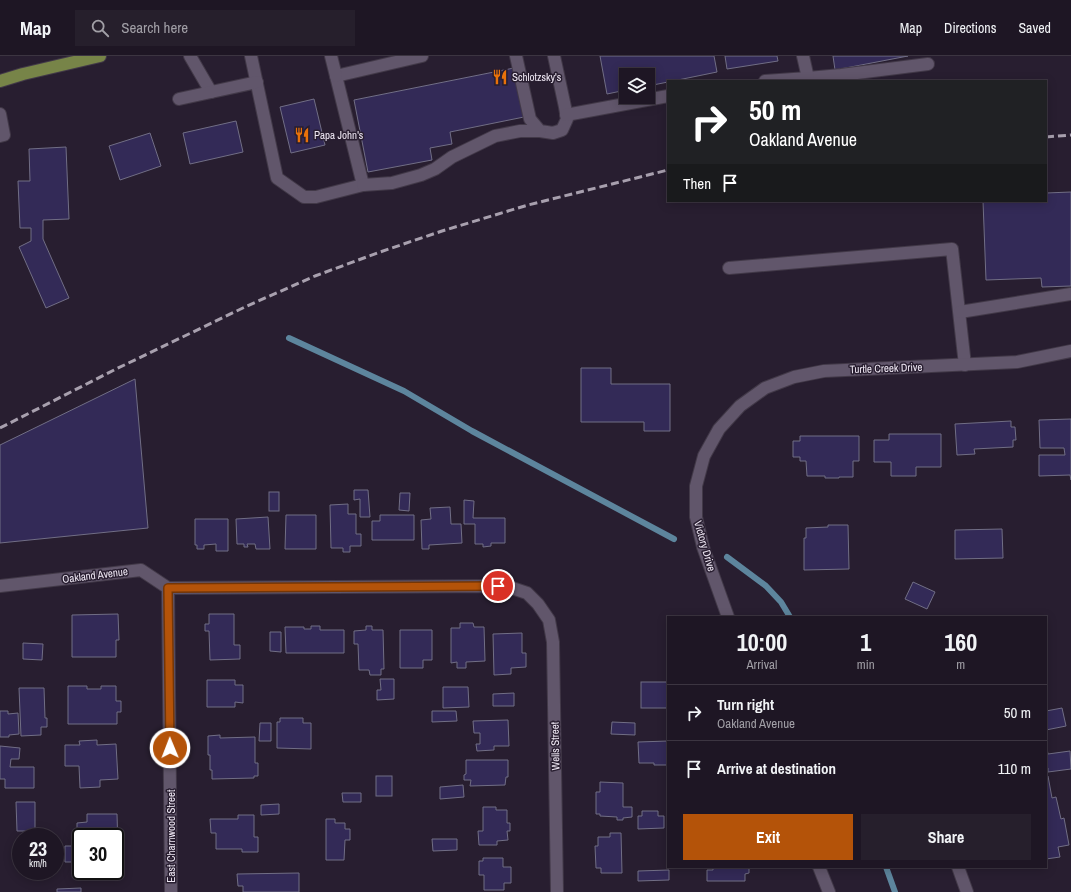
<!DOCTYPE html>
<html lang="en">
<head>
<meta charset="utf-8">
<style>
  :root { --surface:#1e1624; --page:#261f2c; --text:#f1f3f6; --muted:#a19fa6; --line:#3c3541; --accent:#b45309 }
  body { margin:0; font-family:"Archivo Narrow",sans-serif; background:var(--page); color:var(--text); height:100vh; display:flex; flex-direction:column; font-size:15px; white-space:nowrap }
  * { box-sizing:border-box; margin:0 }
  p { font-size:13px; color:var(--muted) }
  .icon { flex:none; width:22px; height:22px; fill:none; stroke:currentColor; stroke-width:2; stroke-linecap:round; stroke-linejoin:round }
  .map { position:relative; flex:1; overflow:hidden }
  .details { position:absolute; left:667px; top:560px; width:380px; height:252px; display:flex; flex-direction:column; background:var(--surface); border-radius:0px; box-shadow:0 2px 10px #0003,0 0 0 1px var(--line) }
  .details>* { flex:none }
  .hud { position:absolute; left:667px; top:24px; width:380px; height:122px; border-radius:0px; box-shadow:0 2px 10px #0003,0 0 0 1px var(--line); background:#202124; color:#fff; overflow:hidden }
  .tools { position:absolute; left:619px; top:12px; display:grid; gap:8px }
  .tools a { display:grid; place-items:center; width:36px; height:36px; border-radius:0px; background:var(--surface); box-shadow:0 2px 10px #0003,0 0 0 1px var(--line); font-size:20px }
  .speed { position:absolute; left:12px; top:772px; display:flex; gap:8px; font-size:20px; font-weight:700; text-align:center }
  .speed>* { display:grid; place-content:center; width:52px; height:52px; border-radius:50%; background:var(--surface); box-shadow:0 2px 10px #0003,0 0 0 1px var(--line); line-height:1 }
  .speed small { font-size:10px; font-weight:400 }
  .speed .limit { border:2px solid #111; border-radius:6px; background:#fff; color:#111 }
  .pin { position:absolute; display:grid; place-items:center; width:34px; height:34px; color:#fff; margin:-17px; border:2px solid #fff; border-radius:50%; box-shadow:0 1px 4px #0007 }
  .me { position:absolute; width:44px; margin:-22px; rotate:359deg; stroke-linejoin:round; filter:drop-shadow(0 0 3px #0008) }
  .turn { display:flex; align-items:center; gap:14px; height:84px; padding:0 16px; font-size:18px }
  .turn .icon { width:52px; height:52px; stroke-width:2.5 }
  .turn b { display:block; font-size:28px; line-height:34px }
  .then { display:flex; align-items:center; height:38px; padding:0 16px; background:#0003; gap:8px; font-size:15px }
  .eta { display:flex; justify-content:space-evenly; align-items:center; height:68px; text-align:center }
  .eta b { font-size:24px; font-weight:800; line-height:28px }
  .button { display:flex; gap:8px; margin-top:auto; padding:8px 16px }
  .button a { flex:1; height:46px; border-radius:0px; background:var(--accent); color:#fff; font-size:16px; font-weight:800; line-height:46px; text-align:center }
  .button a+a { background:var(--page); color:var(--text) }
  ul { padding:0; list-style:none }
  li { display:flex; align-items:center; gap:12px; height:56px; padding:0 16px; border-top:1px solid var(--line) }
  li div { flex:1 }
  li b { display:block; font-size:15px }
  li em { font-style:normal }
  header { display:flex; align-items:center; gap:24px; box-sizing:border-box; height:56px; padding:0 20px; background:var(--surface); border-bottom:1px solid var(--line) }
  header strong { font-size:19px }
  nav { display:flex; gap:22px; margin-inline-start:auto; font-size:14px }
  .search { width:280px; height:36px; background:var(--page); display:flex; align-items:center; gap:10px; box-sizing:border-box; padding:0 14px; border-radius:0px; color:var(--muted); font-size:15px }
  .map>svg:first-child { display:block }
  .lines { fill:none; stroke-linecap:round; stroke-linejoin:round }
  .stream { stroke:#5d859d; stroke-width:6 }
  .building { fill:#332a57; stroke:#716e85 }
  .minor-casing { stroke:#423948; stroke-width:14 }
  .major-casing { stroke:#423948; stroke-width:14 }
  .minor { stroke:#61566b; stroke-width:12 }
  .major { stroke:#778448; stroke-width:12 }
  .rail { stroke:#a8a0ae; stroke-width:3; stroke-dasharray:8 4; stroke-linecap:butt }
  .route-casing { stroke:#753606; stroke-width:10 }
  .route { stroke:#b45309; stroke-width:7 }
  .labels { text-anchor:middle; stroke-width:3; stroke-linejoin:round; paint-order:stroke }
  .poi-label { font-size:11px; fill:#efe8f4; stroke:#281e30; text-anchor:start }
  .street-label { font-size:11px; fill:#efe8f4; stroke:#281e30 }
</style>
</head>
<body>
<header>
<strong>Map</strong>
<div class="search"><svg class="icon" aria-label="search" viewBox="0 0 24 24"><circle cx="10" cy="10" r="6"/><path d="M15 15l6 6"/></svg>Search here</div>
<nav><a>Map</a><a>Directions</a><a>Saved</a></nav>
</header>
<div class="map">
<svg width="1071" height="836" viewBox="0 0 1071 836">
  <rect width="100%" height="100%" fill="#281e30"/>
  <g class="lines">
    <g class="stream">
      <path d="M289 282 404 335 472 375 674 483"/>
      <path d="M727 501 766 530 781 546 790 561"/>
      <path d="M886 811 895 836"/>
    </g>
  </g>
  <g class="building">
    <path d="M600 0H714L717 16 673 25H668V26L648 30V19H626V34L607 38Z"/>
    <path d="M725 0H777L778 5 727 13Z"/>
    <path d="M833 0H908L835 14Z"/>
    <path d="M514 12 524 61 450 76 452 88 430 92 432 104 368 116 354 44Z"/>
    <path d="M314 43 325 89 291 97 280 51Z"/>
    <path d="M236 65 243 96 190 108 183 77Z"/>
    <path d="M150 77 161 110 120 124 109 90Z"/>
    <path d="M66 91 69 163 43 164V183L69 242 46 252 19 191 31 185V172H20L18 125H30L29 93Z"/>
    <path d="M1071 136V230L1042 231 1041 222 986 224 983 145H1046V137Z"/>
    <path d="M581 312H611V328H670V375H644V366H581Z"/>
    <path d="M135 323 148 472 0 487V389Z"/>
    <path d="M1071 363V424L1070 419 1039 420V399H1065L1064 392H1040L1039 364Z"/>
    <path d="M1011 365V371H1015L1016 384H1013V391L974 393 975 398 957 399 955 368Z"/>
    <path d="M889 378H941V411H916V420H891V406H874V384H889Z"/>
    <path d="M800 380H859V405H853V421H839V422H825V420H807L806 405H800V401H793V385H800Z"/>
    <path d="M354 434H368L370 461H360V443L354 444Z"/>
    <rect x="269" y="436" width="10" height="19"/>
    <path d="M400 437H410L409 455 399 454Z"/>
    <path d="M464 444 474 445 473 462H505V487H491V490L483 491V488H475V468H464Z"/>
    <path d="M348 448V458H356V478H361V490H350V496H343V492H331L330 449Z"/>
    <path d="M450 451 451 468H461L462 487 429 489V493H422L421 464 431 463 430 452Z"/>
    <path d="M286 459H316V493H285Z"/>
    <path d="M380 459H414V484H372V465H380Z"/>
    <path d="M268 461 270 493H256L255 488H247L248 491H244V488H237L236 463Z"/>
    <path d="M195 463H228V495H216V488L204 489V493H197V489H195Z"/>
    <path d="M828 469H848L849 513 804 514V482H806V472L828 471Z"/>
    <path d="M1002 473 1003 502 955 503V474Z"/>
    <path d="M913 526 935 536 927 553 905 543Z"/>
    <path d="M118 558 119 584H116V601H72V559Z"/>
    <path d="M209 558H234V589H240V603L210 604 209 575H205V568H209Z"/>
    <path d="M460 567H473L474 571H484L485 605 466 606V612H457V606L451 607V572H460Z"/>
    <path d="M311 570H320V574H344V597H286L285 571H304V573H311Z"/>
    <path d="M366 570H372V574H383L384 613H381V619H370L369 614H359L358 588H354V575L366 574Z"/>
    <path d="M400 574H432V604H423V612H400Z"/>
    <path d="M270 576H281V596L270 595Z"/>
    <path d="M522 577V597H526V611L511 612V618L494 619 493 578Z"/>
    <path d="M23 587 43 588 42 604 23 603Z"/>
    <path d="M380 623H394V643L377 644V634H381Z"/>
    <path d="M207 624H235V629H243V647L235 646V651H207Z"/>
    <rect x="641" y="626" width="27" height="26"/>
    <path d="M68 630H87V633H101V630H116V645H121V656H117V668H68Z"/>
    <path d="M443 631H468L469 651 443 652Z"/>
    <path d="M19 632H44L45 662H47V671H41V679L21 680Z"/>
    <path d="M514 637V650H493V638Z"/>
    <path d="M1062 652 1066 670 1046 674V655Z"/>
    <path d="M0 655H8V658L18 657 19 678 9 679V681H0Z"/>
    <path d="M432 655H456L457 665 432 666Z"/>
    <path d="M280 662H303V667H311V693L277 692V666H280Z"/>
    <path d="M508 664 509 690H494V694L477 695 476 688H480V677H474L473 665Z"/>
    <path d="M612 666 635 667V679L611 678Z"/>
    <path d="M260 667H271V685H259Z"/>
    <path d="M220 679V682L255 681V707H258V720H254V722L212 723V714H210V699H208V680Z"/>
    <path d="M97 684V689L116 688 118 723 100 724V731L80 732 79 710H65V689H80L79 685Z"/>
    <path d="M668 685V709H654V707H639L638 686Z"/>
    <path d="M1046 687 1048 698 1070 695 1071 713 1048 716V712H1046Z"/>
    <path d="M0 690 20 692 19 703H11L10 711H34V732H5V723H0Z"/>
    <path d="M466 704H508V721H506L505 729 470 730 471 724H464V719L466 718Z"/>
    <rect x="376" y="720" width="16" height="20"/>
    <path d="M1046 720H1048L1052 742 1056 741 1061 763 1064 762 1069 789 1058 791 1060 801 1046 803Z"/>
    <path d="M600 726 623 727V751H632V761L623 762V764H617V761L600 760V758H596V736H600Z"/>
    <path d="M463 729 464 741 440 743V731Z"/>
    <path d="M342 737H361V746H343Z"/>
    <path d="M16 746H35V775H17Z"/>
    <path d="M279 748V758L261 759V749Z"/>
    <path d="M483 751H496V754H507V767H510V775H507L508 784 497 785V789H479L478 775H483Z"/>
    <path d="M642 755H658V760H664V772L638 773V760H642Z"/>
    <path d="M87 758H117L118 792H115V781H81V806H65V790H77V767L87 766Z"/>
    <path d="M238 759H254V781H258V796H242V793H216V777H211L210 763H238Z"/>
    <path d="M326 763H335V767H345V773H350V784H345L344 804H326Z"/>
    <path d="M610 777H621L622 817H601V812H596L595 790H598V781H610Z"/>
    <path d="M432 783H457V794L433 795Z"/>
    <path d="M483 802H503V811H511V827H504V834H484V819H479V805H483Z"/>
    <path d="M713 811H749V817L745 818V825H707V814H713Z"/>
    <path d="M669 814V824L638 825V815Z"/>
    <path d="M299 817V836H243V830H238L237 818Z"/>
    <path d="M81 832V836H57V833Z"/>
  </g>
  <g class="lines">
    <defs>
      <g id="minor">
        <path d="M190 0 211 36"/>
        <path d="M251 0 277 122 304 141H316L363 129 336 20 422 0"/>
        <path d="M331 0 336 20"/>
        <path d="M516 0 530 63 540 75 553 77 562 74 567 63 565 51 554 0"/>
        <path d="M808 22 841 19 928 8"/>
        <path d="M765 25 808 22 803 0"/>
        <path d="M179 43 257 26"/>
        <path d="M0 58 4 79 0 80"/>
        <path d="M566 59 668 40"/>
        <path d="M363 129 392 127 421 119 435 113 452 101 495 80 520 75H540"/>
        <path d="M729 212 952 193 965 309"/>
        <path d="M960 256 1071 238"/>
        <path d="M0 530 141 514 168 532 497 530 512 532 527 537 538 548 549 564 553 586 557 836"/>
        <path d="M168 532 171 836"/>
        <path d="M728 561 703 491 696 461V430L704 400 719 373 740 350 765 332 794 321 824 315 1017 306 1071 295"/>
        <path d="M819 811 829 836"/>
        <path d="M958 811 967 836"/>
      </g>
      <path id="major" d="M0 25 23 18 100 0"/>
    </defs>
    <use href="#minor" class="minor-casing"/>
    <use href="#major" class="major-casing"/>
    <use href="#minor" class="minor"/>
    <use href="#major" class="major"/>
    <g class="rail">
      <path d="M1046 81 1071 79"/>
      <path d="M0 372 116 313 247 250 315 220 380 196 442 175 528 149 668 114"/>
    </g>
  </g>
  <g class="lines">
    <defs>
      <path id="route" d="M170 692 168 532 498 530"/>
    </defs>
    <use href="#route" class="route-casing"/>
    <use href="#route" class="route"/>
  </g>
  <defs>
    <symbol id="restaurant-bare" viewBox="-9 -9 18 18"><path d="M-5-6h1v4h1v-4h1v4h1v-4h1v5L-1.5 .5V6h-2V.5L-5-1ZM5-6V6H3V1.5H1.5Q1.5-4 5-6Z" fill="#e8710a" stroke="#281e30" stroke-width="2.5" paint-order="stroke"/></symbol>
  </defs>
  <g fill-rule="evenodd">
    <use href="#restaurant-bare" x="489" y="10" width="22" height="22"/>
    <use href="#restaurant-bare" x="291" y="68" width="22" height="22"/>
  </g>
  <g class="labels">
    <g class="poi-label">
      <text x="512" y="25">Schlotzsky's</text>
      <text x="314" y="83">Papa John's</text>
    </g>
    <g class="street-label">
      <text transform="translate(886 312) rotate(-2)" y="4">Turtle Creek Drive</text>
      <text transform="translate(705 490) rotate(74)" y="4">Victory Drive</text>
      <text transform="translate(95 519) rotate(-7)" y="4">Oakland Avenue</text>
      <text transform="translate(555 690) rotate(-91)" y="4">Wells Street</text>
      <text transform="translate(171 780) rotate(-90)" y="4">East Charnwood Street</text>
    </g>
  </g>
</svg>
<div class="tools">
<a><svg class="icon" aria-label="layers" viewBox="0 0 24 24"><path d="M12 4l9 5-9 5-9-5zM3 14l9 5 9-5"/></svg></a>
</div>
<div class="speed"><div>23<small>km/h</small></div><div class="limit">30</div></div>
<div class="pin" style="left:498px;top:530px;background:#d93025"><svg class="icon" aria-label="arrive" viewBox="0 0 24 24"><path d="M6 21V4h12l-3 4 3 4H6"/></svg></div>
<svg class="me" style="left:170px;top:692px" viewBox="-20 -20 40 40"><circle r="17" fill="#b45309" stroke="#fff" stroke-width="3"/><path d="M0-11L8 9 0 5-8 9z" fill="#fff"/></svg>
<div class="hud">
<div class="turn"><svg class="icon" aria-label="right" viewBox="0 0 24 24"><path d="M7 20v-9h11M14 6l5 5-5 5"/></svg><div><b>50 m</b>Oakland Avenue</div></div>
<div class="then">Then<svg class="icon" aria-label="arrive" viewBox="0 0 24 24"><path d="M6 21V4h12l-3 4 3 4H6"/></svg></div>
</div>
<section class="details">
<div class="eta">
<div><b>10:00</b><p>Arrival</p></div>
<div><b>1</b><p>min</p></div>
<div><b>160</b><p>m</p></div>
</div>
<ul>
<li><svg class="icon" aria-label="right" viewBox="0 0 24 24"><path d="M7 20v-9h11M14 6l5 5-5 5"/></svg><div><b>Turn right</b><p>Oakland Avenue</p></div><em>50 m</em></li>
<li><svg class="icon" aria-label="arrive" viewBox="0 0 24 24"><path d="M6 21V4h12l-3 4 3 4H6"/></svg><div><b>Arrive at destination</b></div><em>110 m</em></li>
</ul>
<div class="button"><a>Exit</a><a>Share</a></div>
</section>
</div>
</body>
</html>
